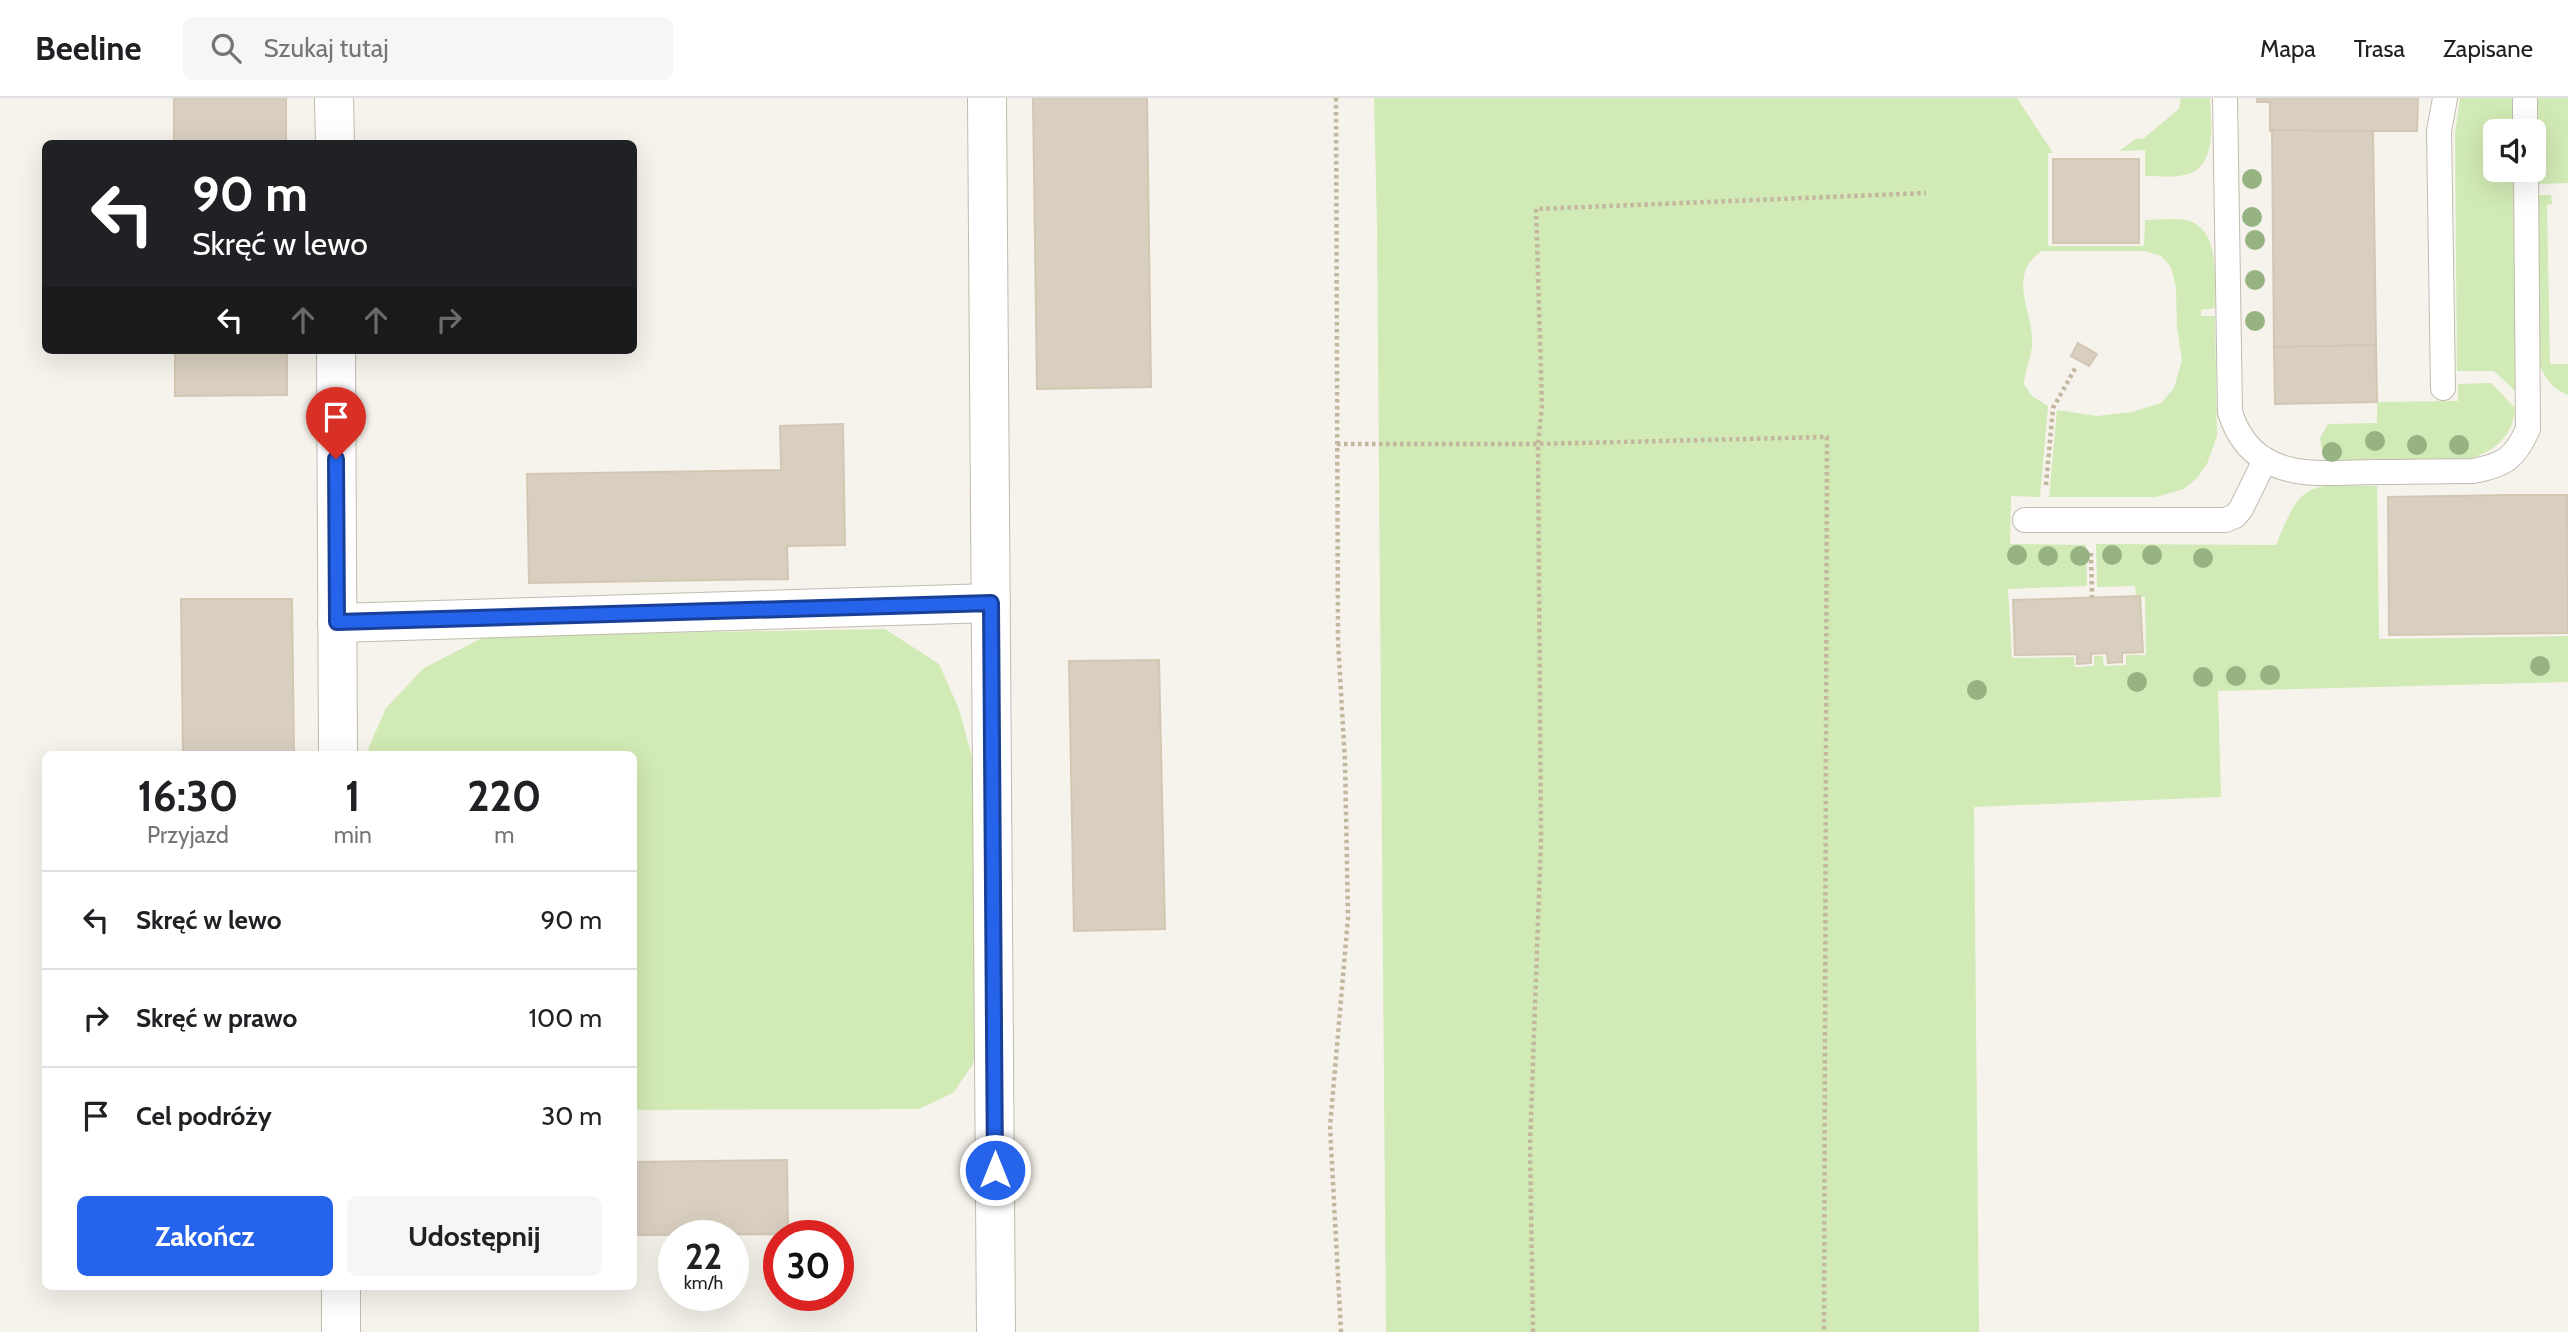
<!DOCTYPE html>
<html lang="pl">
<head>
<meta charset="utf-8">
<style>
  :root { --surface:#fff; --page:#f6f6f6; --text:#202124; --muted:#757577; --line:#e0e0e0; --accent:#2563eb }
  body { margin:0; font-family:Cabin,sans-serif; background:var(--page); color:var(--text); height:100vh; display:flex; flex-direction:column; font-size:26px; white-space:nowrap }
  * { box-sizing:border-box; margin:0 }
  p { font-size:23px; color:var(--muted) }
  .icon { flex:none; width:38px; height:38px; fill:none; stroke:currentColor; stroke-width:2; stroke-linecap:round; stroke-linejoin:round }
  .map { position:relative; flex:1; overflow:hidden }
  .sheet { position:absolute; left:42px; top:653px; width:595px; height:539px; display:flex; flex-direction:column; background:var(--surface); border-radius:10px; box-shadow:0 7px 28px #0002 }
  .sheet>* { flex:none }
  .top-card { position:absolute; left:42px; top:42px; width:595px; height:214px; border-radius:10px; box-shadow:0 7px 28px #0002; background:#202124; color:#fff; overflow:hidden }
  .buttons { position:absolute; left:2483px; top:21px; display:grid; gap:14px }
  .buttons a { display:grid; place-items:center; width:63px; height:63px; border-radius:10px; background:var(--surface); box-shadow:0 7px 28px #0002; font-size:35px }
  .speed { position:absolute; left:658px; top:1122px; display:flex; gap:14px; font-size:35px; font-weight:700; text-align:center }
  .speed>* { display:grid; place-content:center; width:91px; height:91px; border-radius:50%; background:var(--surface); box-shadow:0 7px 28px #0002; line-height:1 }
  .speed small { font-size:18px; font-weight:400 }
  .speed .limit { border:10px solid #d22; background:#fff; color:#111 }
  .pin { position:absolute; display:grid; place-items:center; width:60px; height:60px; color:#fff; margin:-72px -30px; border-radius:50% 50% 50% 0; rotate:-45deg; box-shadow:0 0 7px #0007 }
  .pin .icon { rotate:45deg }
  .me { position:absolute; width:77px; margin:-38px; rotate:0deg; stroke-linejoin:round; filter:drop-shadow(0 0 5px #0008) }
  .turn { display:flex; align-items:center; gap:24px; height:147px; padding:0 35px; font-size:32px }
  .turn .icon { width:91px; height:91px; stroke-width:2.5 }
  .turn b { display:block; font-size:49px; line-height:60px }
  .lanes { display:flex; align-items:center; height:66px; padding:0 35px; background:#0003; justify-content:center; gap:35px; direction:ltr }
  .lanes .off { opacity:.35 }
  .eta { display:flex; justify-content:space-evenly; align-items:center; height:119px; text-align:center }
  .eta b { font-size:42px; font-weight:800; line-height:49px }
  .action { display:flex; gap:14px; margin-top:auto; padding:14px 35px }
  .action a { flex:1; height:80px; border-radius:10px; background:var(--accent); color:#fff; font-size:28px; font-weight:800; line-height:80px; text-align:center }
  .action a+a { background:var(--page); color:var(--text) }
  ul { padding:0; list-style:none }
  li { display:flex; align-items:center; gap:21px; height:98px; padding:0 35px; border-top:2px solid var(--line) }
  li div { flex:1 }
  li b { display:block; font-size:26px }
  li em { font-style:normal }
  header { display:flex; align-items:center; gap:42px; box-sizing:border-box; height:98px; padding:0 35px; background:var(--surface); border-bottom:2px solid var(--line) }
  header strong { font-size:33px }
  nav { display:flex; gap:38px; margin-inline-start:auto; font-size:24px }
  .search { width:490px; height:63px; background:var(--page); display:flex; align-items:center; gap:18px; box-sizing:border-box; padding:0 24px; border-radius:10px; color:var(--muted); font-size:26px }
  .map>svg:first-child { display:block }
  .green { fill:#d2eab5 }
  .building { fill:#d8cfc1; stroke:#d3c7b4; stroke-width:2 }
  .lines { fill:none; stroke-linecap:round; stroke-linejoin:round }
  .service-casing { stroke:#c2bbae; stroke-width:26 }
  .minor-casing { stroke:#c2bbae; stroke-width:40 }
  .path { stroke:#c4b79f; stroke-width:4.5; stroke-dasharray:3.5 3.5; stroke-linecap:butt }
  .service { stroke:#fff; stroke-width:24 }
  .minor { stroke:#fff; stroke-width:38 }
  .tree { fill:#97b381 }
  .route-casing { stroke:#184099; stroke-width:18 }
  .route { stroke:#2563eb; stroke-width:12 }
</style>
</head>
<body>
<header>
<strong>Beeline</strong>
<div class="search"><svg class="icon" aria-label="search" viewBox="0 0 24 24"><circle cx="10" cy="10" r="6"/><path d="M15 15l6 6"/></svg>Szukaj tutaj</div>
<nav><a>Mapa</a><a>Trasa</a><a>Zapisane</a></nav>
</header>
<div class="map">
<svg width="2568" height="1234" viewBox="0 0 2568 1234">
  <rect width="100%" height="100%" fill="#f6f3ec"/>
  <g class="green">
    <path d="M1374 0H2017L2053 55H2048V148H2144L2145 122C2158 122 2172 120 2185 122 2222 129 2214 183 2215 210L2201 212V218H2215L2217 338 2207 366 2197 380 2184 391 2156 399H2049L2057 312 2097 318 2132 314 2161 305 2174 290 2182 262 2177 229 2176 189 2171 169 2161 158 2145 153H2041C2005 180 2035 214 2032 249 2030 261 2025 274 2024 286L2032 298 2048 308 2040 399 2011 398 2010 446 2086 447 2087 488 2008 491 2012 560 2074 559 2075 569 2094 568V558H2103L2104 568 2126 567V557H2146L2145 499H2136L2135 488 2097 489 2096 446 2276 447C2303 379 2309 388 2377 388L2379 541 2568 538V584L2218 593 2221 699 1974 709 1979 1234H1386L1377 130Z"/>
    <path d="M2181 0H2210C2211 24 2218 71 2184 77 2172 80 2158 78 2145 78V52L2119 53 2137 40 2143 41 2179 11Z"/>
    <path d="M2460 0H2512L2513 33H2496V72H2513L2516 294 2494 273H2457L2455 35Z"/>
    <path d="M2536 0H2568V85L2537 86Z"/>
    <path d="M2538 97H2551L2552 106 2547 107 2550 266H2568V297C2552 291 2545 281 2539 265Z"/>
    <path d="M2491 285 2515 310C2513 340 2493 354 2466 362L2341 363 2333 362 2322 353 2320 340 2328 326 2377 325V304L2458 303V286Z"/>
    <path d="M885 531 939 566 959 611 976 674 978 931 973 966 953 995 919 1011 634 1012V656H369L368 651 386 610 424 570 486 538Z"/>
  </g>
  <g class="building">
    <rect x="174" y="0" width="112" height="46"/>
    <path d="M1033 0H1147L1151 289 1037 291Z"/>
    <path d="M2257 0H2418L2417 33H2270V4H2257Z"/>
    <path d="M2272 32 2373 33 2376 247 2274 249Z"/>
    <rect x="2053" y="61" width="86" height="84"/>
    <path d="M2078 245 2097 256 2089 268 2071 258Z"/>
    <path d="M2376 247 2377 304 2275 306 2274 249Z"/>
    <path d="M175 252H287V297L175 298Z"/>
    <path d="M843 326 845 447 787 448 788 481 529 485 527 376 781 372 780 328Z"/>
    <path d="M2508 397H2567L2568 535 2389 537 2388 399Z"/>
    <path d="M2140 498 2143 554 2122 555V564L2108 565 2107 555 2091 556V565L2077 566V556L2015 557 2013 502Z"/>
    <path d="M181 501H292L294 656H183Z"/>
    <path d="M1159 562 1165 831 1074 833 1069 563Z"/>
    <path d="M787 1062 788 1136 634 1137V1064Z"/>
  </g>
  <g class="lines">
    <defs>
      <g id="service">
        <path d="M2225 0 2230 314C2236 333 2246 350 2264 361 2295 381 2340 374 2376 374 2408 374 2441 373 2473 373 2505 367 2515 360 2528 331L2526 72"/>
        <path d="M2525 0V33"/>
        <path d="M2443 290 2439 33 2445 0"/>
        <path d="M2025 422H2225L2235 418 2241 411 2265 362"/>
      </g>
      <g id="minor">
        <path d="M334 0 335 46"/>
        <path d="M987 0 996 1234"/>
        <path d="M336 252 338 656"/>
        <path d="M337 525 991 505"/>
        <path d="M341 1188V1234"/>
      </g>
    </defs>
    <use href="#service" class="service-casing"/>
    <use href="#minor" class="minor-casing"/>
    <g class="path">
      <path d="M1336 0 1338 543 1345 664 1348 820 1330 1029 1341 1234"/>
      <path d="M1337 346H1538L1827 339 1824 1234"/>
      <path d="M2046 387 2053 310 2076 269"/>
      <path d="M2091 455 2092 499"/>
      <path d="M1533 1234 1530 1047 1541 741 1538 346 1542 308 1536 111 1926 95"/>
    </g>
    <use href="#service" class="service"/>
    <use href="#minor" class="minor"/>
  </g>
  <g class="tree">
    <circle cx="2252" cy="81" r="10"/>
    <circle cx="2252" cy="119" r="10"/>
    <circle cx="2255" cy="142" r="10"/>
    <circle cx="2255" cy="182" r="10"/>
    <circle cx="2255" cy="223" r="10"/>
    <circle cx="2375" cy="343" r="10"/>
    <circle cx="2417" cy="347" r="10"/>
    <circle cx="2459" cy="347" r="10"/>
    <circle cx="2332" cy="354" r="10"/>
    <circle cx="2017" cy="457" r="10"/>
    <circle cx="2112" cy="457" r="10"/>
    <circle cx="2152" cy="457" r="10"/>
    <circle cx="2048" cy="458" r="10"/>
    <circle cx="2080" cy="458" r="10"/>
    <circle cx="2203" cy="460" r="10"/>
    <circle cx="2540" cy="568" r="10"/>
    <circle cx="2270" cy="577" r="10"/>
    <circle cx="2236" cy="578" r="10"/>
    <circle cx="2203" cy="579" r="10"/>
    <circle cx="2137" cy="584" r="10"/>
    <circle cx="1977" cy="592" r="10"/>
  </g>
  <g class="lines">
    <defs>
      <path id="route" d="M336 361 337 524 991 505 995 1072"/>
    </defs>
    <use href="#route" class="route-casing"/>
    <use href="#route" class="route"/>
  </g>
</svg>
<div class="buttons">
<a><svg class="icon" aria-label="sound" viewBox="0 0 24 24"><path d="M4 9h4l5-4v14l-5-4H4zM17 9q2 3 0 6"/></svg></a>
</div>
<div class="speed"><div>22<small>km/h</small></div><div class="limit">30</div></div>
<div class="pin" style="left:336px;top:361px;background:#d93025"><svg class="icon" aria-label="arrive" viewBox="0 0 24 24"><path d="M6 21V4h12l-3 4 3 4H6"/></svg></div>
<svg class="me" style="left:995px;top:1072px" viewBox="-20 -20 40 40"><circle r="17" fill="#2563eb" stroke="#fff" stroke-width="3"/><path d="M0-11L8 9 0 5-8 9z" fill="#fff"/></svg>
<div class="top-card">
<div class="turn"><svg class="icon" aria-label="left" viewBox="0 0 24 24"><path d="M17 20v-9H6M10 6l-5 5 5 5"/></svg><div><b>90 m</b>Skręć w lewo</div></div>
<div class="lanes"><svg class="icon" aria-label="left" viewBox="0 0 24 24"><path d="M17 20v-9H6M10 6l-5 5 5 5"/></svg><svg class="icon off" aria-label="ahead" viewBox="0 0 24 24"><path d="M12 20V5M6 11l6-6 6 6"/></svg><svg class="icon off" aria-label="ahead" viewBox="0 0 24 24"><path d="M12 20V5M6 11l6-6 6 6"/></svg><svg class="icon off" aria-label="right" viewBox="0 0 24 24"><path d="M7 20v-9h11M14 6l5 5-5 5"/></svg></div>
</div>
<section class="sheet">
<div class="eta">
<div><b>16:30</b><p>Przyjazd</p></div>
<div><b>1</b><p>min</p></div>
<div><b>220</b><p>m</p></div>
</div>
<ul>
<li><svg class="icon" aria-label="left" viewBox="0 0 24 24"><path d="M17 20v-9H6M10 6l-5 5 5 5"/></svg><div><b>Skręć w lewo</b></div><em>90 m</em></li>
<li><svg class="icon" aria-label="right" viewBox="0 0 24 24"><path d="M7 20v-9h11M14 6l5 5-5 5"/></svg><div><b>Skręć w prawo</b></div><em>100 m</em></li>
<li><svg class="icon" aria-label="arrive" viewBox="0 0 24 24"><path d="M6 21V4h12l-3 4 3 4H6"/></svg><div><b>Cel podróży</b></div><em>30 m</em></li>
</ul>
<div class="action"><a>Zakończ</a><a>Udostępnij</a></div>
</section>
</div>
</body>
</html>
